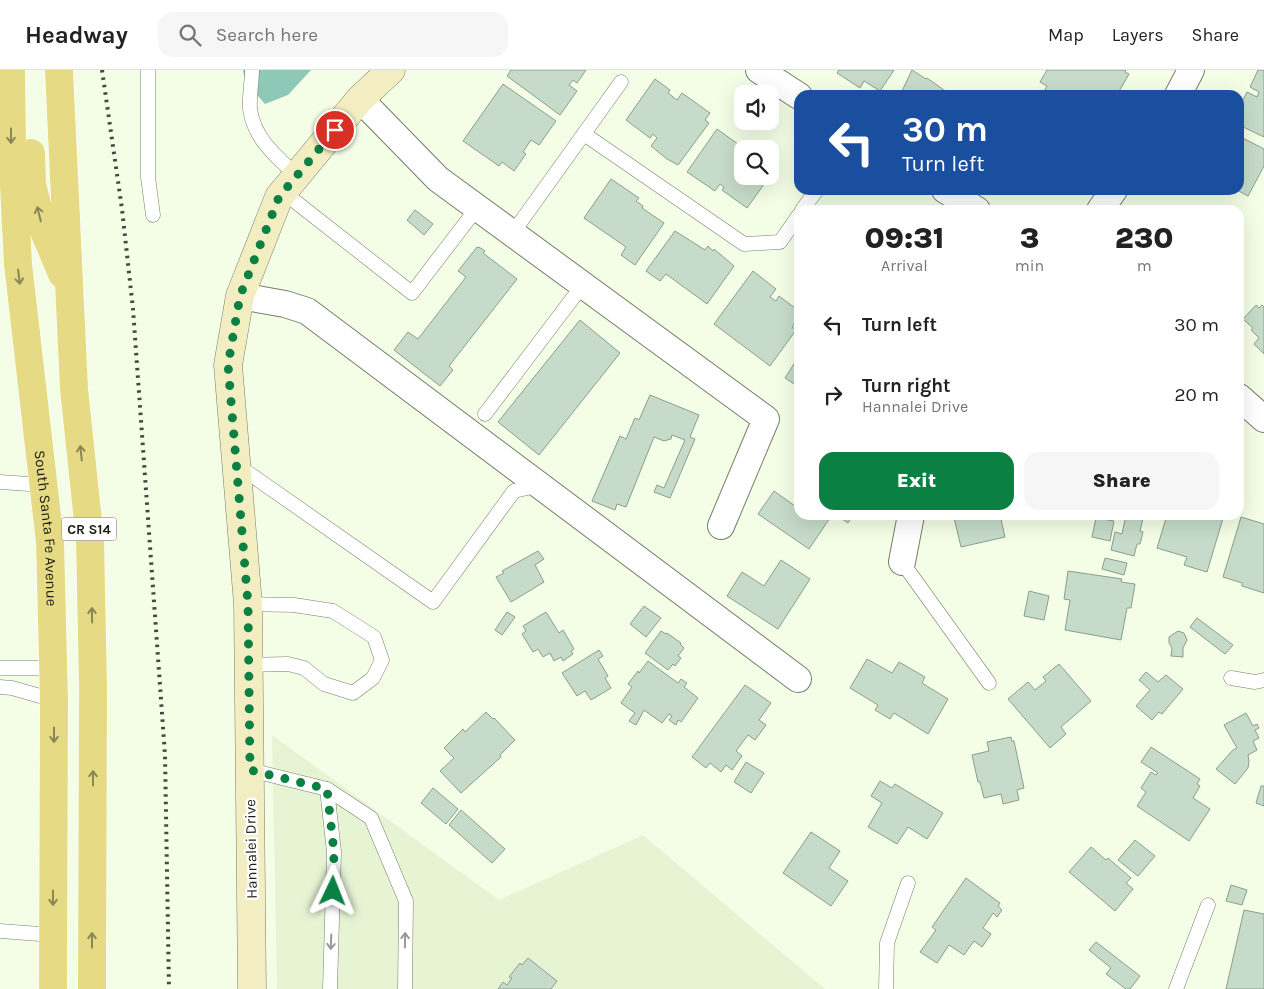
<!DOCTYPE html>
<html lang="en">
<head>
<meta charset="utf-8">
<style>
  :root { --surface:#fff; --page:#f6f6f6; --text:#222; --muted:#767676; --line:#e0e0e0; --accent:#0b8043 }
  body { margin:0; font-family:Karla,sans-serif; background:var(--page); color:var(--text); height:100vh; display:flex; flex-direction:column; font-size:19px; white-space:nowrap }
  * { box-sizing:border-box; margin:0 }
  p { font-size:16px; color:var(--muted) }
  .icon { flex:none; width:28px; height:28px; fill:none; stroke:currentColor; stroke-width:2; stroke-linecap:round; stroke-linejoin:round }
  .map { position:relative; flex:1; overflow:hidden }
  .details { position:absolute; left:794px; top:135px; width:450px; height:315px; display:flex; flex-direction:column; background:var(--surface); border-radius:15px; box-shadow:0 5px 20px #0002 }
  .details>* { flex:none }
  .hud { position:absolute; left:794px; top:20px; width:450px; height:105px; border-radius:15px; box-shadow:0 5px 20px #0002; background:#1a4fa0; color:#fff; overflow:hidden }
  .fabs { position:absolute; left:734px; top:15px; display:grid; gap:10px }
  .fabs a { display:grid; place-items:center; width:45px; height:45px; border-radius:10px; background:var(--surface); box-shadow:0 5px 20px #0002; font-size:25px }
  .pin { position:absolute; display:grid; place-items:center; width:42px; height:42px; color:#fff; margin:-21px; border:2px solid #fff; border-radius:50%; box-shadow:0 1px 5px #0007 }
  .me { position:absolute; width:55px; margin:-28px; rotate:2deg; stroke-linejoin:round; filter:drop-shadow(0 0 4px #0008) }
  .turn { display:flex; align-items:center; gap:18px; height:105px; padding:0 25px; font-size:22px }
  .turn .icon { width:65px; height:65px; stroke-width:2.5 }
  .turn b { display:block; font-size:35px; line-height:42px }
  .eta { display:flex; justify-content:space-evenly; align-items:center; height:85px; text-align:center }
  .eta b { font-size:30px; font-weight:800; line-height:35px }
  .cta { display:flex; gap:10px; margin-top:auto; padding:10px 25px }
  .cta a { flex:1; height:58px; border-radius:15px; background:var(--accent); color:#fff; font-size:20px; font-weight:800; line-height:58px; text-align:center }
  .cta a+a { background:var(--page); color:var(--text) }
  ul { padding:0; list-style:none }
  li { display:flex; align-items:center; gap:15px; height:70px; padding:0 25px }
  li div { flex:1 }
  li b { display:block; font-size:19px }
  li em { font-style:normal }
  header { display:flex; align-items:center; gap:30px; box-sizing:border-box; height:70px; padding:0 25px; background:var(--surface); border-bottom:1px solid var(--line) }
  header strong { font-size:24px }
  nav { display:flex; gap:28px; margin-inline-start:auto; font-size:18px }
  .search { width:350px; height:45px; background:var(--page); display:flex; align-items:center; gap:12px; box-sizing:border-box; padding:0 18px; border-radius:15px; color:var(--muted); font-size:19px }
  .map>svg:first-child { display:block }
  .built { fill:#e7f4d4 }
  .water { fill:#8ec8b6 }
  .building { fill:#c6dbc9; stroke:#8a9e8d }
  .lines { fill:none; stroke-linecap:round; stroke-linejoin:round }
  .lane-casing { stroke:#767e69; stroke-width:15 }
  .street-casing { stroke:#767e69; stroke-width:28 }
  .secondary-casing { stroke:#767e69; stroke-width:29 }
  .primary-casing { stroke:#fff; stroke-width:29 }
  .lane { stroke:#fff; stroke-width:14 }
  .street { stroke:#fff; stroke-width:26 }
  .secondary { stroke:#f3edc2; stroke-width:28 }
  .primary { stroke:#e6da85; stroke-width:28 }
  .rail { stroke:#45493d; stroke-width:4; stroke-dasharray:2.5 5; stroke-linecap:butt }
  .oneway { stroke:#8b8653 }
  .oneway2 { stroke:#999a96 }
  .route { stroke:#0b8043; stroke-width:9; stroke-dasharray:0 16.2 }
  .labels { text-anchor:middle; stroke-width:4.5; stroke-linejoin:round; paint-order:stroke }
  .shield { fill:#fff; stroke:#60625c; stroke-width:1 }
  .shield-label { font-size:14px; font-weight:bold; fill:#1c1f16 }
  .street-label { font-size:15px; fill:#1c1f16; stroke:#fff }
</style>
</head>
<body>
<header>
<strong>Headway</strong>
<div class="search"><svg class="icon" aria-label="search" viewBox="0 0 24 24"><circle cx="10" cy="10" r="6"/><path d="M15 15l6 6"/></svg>Search here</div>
<nav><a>Map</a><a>Layers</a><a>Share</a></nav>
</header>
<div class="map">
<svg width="1264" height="919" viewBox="0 0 1264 919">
  <rect width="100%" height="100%" fill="#f4fee6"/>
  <path class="built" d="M272 665 499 830 643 765 825 919H277Z"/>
  <path class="water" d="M243 0H311L288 25 265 34 245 11Z"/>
  <g class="building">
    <path d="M511 0H586L577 13 573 10 569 15 577 21 560 45 507 6Z"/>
    <path d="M839 0H894L880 21 864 11 860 18 837 3Z"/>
    <path d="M912 0 926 9 927 8 951 25H907L902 21Z"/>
    <path d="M1047 0H1126L1125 2 1129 4 1117 25H1042L1047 16 1040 12Z"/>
    <path d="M1258 0H1264V67L1239 55V38L1247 22 1257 27 1259 22 1250 17Z"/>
    <path d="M655 9 670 20 668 23 677 30 682 23 710 43 705 50 709 53 678 95 667 89 651 76 657 68 653 64 650 68 626 50Z"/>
    <path d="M503 14 556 51 539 75 531 70 523 82 526 84 514 101 502 92 499 96 463 71Z"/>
    <path d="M717 59 745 79H742V106H770L747 138 722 120 724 117 720 114 715 121 687 102Z"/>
    <path d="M1239 66 1264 79V96L1248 126 1237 120H1239Z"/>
    <path d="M611 109 639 128 636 131 643 136 642 138 664 153 635 195 621 185 626 177 584 148Z"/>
    <path d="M415 140 433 154 424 165 407 150Z"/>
    <path d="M675 161 705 180 708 176 713 181 714 179 734 196 707 234 666 204 660 211 646 201Z"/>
    <path d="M477 177 479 178V177L485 181 483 183 517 209 449 296 453 300 440 316 394 280 408 262 418 269 466 207 458 201Z"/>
    <path d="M753 201 776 219 770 227 776 231 779 226 799 241V247L792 257 796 260 770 296 714 254Z"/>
    <path d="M1256 235 1259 238 1262 235 1264 237V284L1254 274 1259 268 1251 260 1253 258 1243 249Z"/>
    <path d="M580 250 620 283 539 385 498 352Z"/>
    <path d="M799 286V317L785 308Z"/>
    <path d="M650 325 699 345 690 367 695 369 670 428 654 422 657 415 664 418 685 370 672 365 671 369 664 371 654 367 626 437 617 434 615 440 592 431 620 366 626 369 635 348 639 350Z"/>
    <path d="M774 421 795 436 799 430V445H832L809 479 758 444Z"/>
    <path d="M836 445H853L848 453Z"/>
    <path d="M948 445H1000L1005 467 961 477 954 448H949Z"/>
    <path d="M1126 445 1143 448 1140 461 1143 462 1140 474H1137L1134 486 1111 480 1115 462 1122 464Z"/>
    <path d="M1167 445H1224L1207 502 1184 495 1187 487 1157 478Z"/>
    <path d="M1241 447 1264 454V523L1242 516V513L1223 507Z"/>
    <path d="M1096 448 1114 451 1110 471 1092 467Z"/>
    <path d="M538 481 544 489 535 495 544 512 511 532 496 507 504 503 502 501Z"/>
    <path d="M1105 488 1127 493 1124 505 1102 499Z"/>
    <path d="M781 490 810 509 778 559 727 526 742 502 764 516Z"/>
    <path d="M1068 501 1122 509 1121 512 1135 514 1131 538H1127L1121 570 1065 560 1070 530 1064 529Z"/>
    <path d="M1029 521 1049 526 1044 550 1024 546Z"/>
    <path d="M644 536 661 548 646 567 630 554Z"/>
    <path d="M507 542 515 547 502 565 495 560Z"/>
    <path d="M546 542 559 563 563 560 574 579 571 581 573 584 563 591 561 587 554 591 550 583 543 587 538 579 533 582 522 564 526 561 523 556Z"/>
    <path d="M1197 548 1233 575 1225 584 1190 557Z"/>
    <path d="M661 561 666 564 667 563 681 573 680 574 684 578 678 586 681 588 675 596 673 594 668 600 645 583Z"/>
    <path d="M1178 561 1184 563 1187 570 1183 578V587L1171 586 1172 578 1169 573V567Z"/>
    <path d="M599 580 603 586 598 589 608 606 605 608 611 618 591 630 585 621 577 626 562 603Z"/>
    <path d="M867 589 892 603 899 592 925 607 922 613 948 629 928 664 894 643 890 649 875 640 878 635 850 618Z"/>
    <path d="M648 591 678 613 681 609 687 613 684 617 698 628 681 652 678 650 676 655 669 650 672 646 669 644 662 653 644 640 636 655 629 651 635 643 621 633 632 617 628 614 638 601 639 603Z"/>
    <path d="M1059 594 1091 631 1061 657 1066 664 1050 678 1008 629 1028 612 1035 620 1046 611 1043 607Z"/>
    <path d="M1146 602 1158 612 1166 605 1183 619 1162 644 1159 642 1152 650 1136 636 1150 620 1139 610Z"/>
    <path d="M745 615 771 633 759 650 766 655 755 670 748 665 736 681 742 686 732 700 726 695 721 702 710 693 706 698 692 687Z"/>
    <path d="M486 642 493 649 494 648 515 670 500 685 501 687 461 723 440 701 454 688 444 678 463 659 465 662Z"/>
    <path d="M1246 643 1253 656 1257 654 1259 658 1255 660 1259 668 1253 671 1257 680 1248 685 1249 691 1248 698 1235 714 1216 699 1232 681 1237 678 1224 655Z"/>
    <path d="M1011 667 1012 671H1014L1024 718 1017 720 1019 730 1003 734 1001 724 984 728 980 712H978L972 685 989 681 987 672Z"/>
    <path d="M1151 677 1200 709 1197 714 1200 716 1193 728 1210 739 1189 771 1137 736 1146 722 1141 718 1151 702 1156 705 1158 703 1141 692Z"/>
    <path d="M746 692 764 703 751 723 734 712Z"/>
    <path d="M880 711 892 718 895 714 943 743 927 769 908 757 897 774 868 757 882 733 871 726Z"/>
    <path d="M1261 716H1264V736L1256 733Z"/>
    <path d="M433 718 458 739 446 754 421 733Z"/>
    <path d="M461 740 505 779 492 793 449 755Z"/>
    <path d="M811 762 840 781 829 798 848 811 831 836 783 803Z"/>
    <path d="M1135 770 1155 786 1138 806 1118 790Z"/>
    <path d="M1091 777 1106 790 1108 788 1131 808 1126 813 1133 819 1115 841 1069 802Z"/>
    <path d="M966 808 1000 833 998 836 1002 840 997 847 993 843 983 858 991 864 982 877 974 871 964 885 949 875 937 893 920 882 936 860 932 857Z"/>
    <path d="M1231 815 1247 820 1242 835 1226 831Z"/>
    <path d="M1244 840 1264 844V919H1226Z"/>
    <path d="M1096 872 1140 906 1130 919H1126L1106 904 1111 898 1089 880Z"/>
    <path d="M528 888 557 911 551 919H498L503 912 507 915 512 908 509 907 520 893 522 895Z"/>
  </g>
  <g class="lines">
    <defs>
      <g id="lane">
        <path d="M148 0V107L153 145"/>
        <path d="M252 0C252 12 249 27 250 39 254 69 276 86 297 106"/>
        <path d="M584 64 744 174 780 172 799 145"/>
        <path d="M283 122 412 223 477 138"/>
        <path d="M802 140 817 120"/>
        <path d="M512 164 621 12"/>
        <path d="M485 344 582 216"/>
        <path d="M237 395 433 532 514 421 540 415"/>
        <path d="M0 412 43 415"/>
        <path d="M902 492 989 613"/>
        <path d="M248 534 294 535 333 541 374 567 382 590 373 608 353 623 324 614 304 598 288 594 249 595"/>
        <path d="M0 598H53"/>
        <path d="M1231 608 1255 612 1264 610"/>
        <path d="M0 617 12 618 54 630"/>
        <path d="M250 700 327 719 371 748 406 831 405 919"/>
        <path d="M327 719 334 782 330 919"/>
        <path d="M0 861 53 865"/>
        <path d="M886 919 887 873 908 813"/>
        <path d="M1176 919 1208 835"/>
      </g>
      <g id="street">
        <path d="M759 0 799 26"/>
        <path d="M1178 25 1191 0"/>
        <path d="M360 29 438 109 766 349 721 456"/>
        <path d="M945 120 977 140"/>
        <path d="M1100 140 1114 120"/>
        <path d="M240 226 285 234 307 241 798 609"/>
        <path d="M1239 327 1264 349"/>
        <path d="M902 492 911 445"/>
      </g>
      <path id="secondary" d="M252 919 248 534 228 295 240 226 279 127 360 29 391 0"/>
      <g id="primary">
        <path id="s1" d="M11 0 12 76 18 194 50 472 54 630 53 919"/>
        <path d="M59 0 74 319 90 470 93 616 92 919"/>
        <path d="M31 83 32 114 43 159 62 204"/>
      </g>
    </defs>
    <use href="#lane" class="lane-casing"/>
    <use href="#street" class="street-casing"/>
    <use href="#secondary" class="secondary-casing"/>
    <use href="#primary" class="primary-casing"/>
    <use href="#lane" class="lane"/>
    <use href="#street" class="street"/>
    <use href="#secondary" class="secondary"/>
    <use href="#primary" class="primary"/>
    <path class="rail" d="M102 0 122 139 133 239 165 685 169 919"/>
  </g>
  <defs><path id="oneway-shaft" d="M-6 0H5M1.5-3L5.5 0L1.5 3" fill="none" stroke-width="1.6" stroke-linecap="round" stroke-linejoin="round" transform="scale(1.25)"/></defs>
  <g class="oneway">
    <use href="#oneway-shaft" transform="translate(11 66) rotate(90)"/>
    <use href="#oneway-shaft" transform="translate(39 144) rotate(-104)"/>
    <use href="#oneway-shaft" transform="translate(19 207) rotate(83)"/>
    <use href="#oneway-shaft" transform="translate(81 383) rotate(-96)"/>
    <use href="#oneway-shaft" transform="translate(92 545) rotate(-91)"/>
    <use href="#oneway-shaft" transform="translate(54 665) rotate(90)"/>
    <use href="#oneway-shaft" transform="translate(93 708) rotate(-90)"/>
    <use href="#oneway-shaft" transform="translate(53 828) rotate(90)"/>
    <use href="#oneway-shaft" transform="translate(92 870) rotate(-90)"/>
  </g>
  <g class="oneway2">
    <use href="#oneway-shaft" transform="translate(405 870) rotate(-89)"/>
    <use href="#oneway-shaft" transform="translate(331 872) rotate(92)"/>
  </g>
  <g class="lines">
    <path class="route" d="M333 821 334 782 327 719 250 700 248 534 228 295 240 226 279 127 335 60"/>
  </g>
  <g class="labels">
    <rect class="shield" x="61.5" y="447.5" width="55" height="23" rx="4"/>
    <g class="shield-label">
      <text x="89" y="464">CR S14</text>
    </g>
    <g class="street-label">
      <text dy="5" stroke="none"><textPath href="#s1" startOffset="460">South Santa Fe Avenue</textPath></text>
      <text transform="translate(251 779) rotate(-91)" y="5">Hannalei Drive</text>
    </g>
  </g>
</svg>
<div class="fabs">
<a><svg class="icon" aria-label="sound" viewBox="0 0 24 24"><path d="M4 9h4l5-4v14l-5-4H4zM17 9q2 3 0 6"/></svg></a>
<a><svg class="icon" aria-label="search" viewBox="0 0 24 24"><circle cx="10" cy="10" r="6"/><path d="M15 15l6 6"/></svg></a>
</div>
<div class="pin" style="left:335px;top:60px;background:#d93025"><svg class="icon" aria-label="arrive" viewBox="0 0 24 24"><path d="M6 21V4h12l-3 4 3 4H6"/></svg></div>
<svg class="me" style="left:333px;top:821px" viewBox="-20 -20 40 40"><path d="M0-17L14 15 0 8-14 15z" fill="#0b8043" stroke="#fff" stroke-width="4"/></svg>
<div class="hud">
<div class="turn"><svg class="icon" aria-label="left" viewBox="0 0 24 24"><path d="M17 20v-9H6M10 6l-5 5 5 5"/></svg><div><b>30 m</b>Turn left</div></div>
</div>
<section class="details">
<div class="eta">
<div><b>09:31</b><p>Arrival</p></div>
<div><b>3</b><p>min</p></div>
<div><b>230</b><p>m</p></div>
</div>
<ul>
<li><svg class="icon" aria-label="left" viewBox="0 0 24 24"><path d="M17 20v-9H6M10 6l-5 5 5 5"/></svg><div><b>Turn left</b></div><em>30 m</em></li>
<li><svg class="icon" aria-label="right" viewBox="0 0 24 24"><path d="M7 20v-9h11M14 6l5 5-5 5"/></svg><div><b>Turn right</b><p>Hannalei Drive</p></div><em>20 m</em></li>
</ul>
<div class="cta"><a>Exit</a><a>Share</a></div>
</section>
</div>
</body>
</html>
